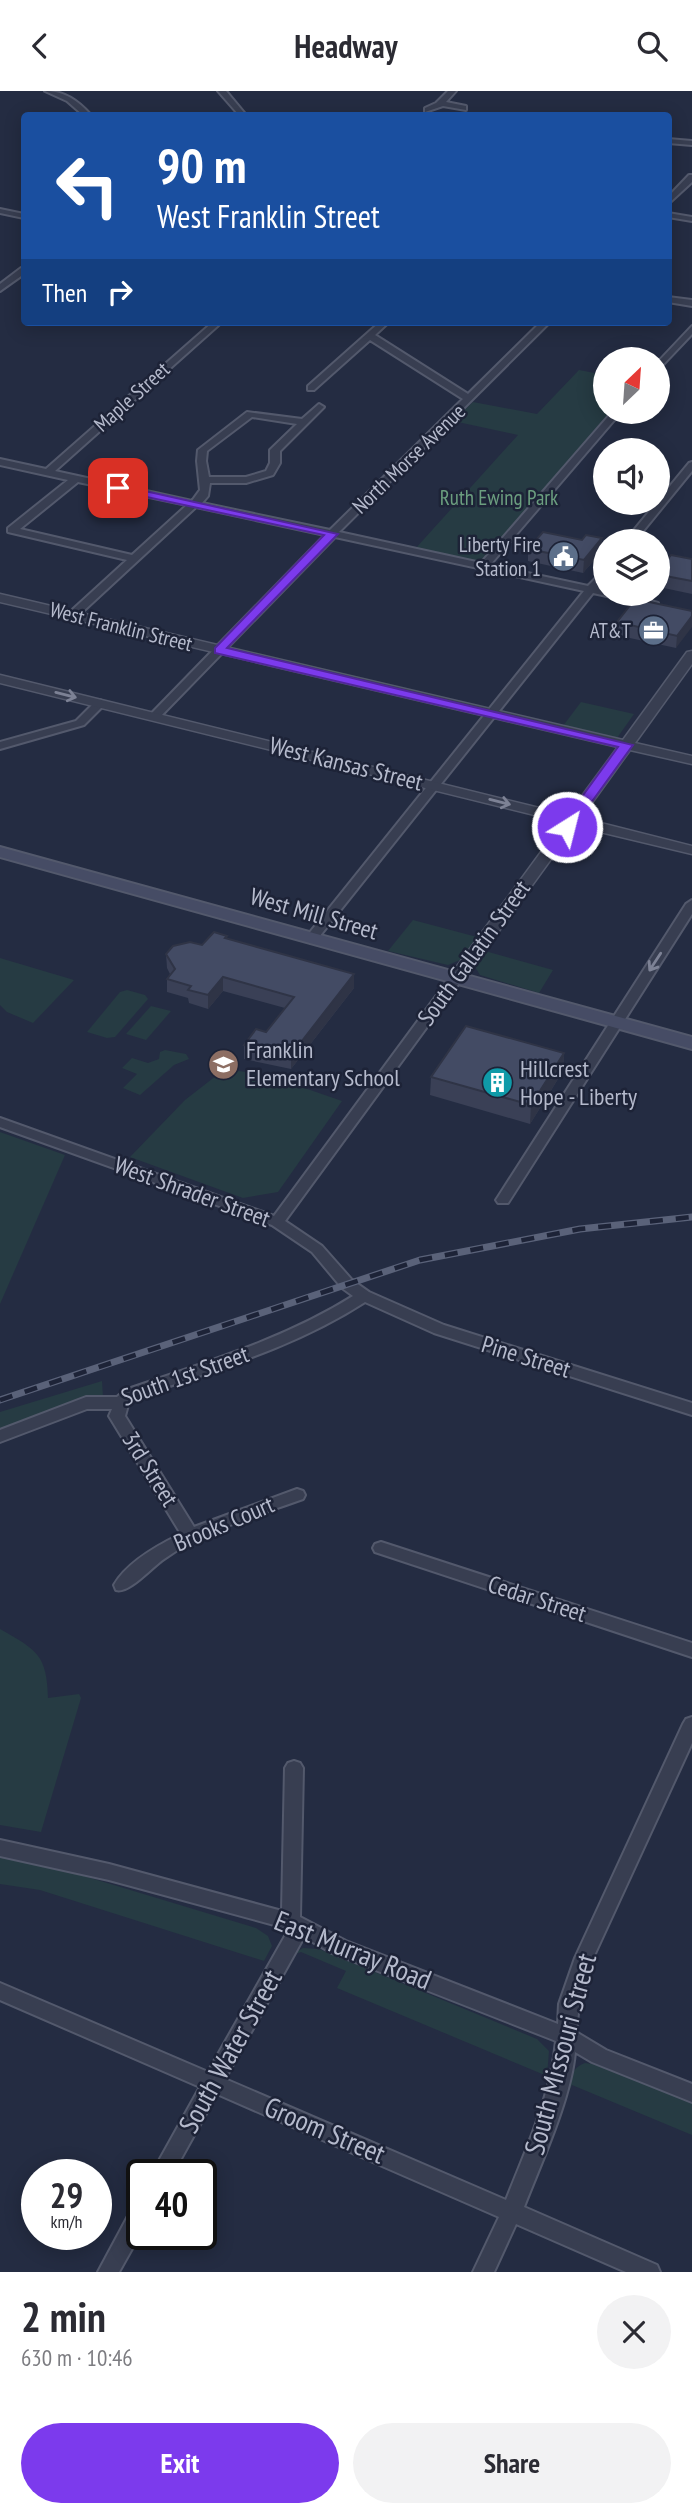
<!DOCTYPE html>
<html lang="en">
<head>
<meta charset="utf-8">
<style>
  :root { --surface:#fff; --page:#f2f2f3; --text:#2b2b33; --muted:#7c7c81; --accent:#7c3aed }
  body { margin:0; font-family:"PT Sans Narrow",sans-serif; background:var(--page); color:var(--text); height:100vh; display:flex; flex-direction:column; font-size:26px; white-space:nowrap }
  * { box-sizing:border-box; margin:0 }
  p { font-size:23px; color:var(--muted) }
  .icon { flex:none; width:38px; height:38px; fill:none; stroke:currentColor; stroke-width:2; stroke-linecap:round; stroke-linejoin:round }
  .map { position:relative; height:2181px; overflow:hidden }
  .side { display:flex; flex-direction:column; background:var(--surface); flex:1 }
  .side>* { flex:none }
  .hud { position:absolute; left:21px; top:21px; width:651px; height:214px; border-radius:7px; box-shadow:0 4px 18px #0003; background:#1a4fa0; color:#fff; overflow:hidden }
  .needle { width:46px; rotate:25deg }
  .tools { position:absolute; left:593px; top:256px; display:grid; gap:14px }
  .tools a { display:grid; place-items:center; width:77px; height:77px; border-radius:50%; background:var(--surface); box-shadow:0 4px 18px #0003; font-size:35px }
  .speed { position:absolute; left:21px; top:2068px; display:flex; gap:14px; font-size:35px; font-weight:700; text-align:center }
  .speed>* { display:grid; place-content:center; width:91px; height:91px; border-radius:50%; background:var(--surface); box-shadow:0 4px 18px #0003; line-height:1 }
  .speed small { font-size:18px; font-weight:400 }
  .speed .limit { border:4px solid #111; border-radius:10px; background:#fff; color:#111 }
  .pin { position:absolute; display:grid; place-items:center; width:60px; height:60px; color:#fff; margin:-30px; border-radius:14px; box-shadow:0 4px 10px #0006 }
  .me { position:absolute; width:77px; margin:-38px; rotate:36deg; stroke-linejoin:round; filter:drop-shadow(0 0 5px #0008) }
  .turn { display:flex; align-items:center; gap:24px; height:147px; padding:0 21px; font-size:32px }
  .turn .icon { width:91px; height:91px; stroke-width:2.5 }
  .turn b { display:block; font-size:49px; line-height:60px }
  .then { display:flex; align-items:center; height:66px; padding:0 21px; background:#0003; gap:14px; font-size:26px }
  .round { display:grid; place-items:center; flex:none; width:74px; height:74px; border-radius:37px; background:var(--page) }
  .overview { display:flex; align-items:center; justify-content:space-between; height:119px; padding:0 21px }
  h1 { font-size:42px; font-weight:700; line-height:52px }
  .primary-button { display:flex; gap:14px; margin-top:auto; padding:14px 21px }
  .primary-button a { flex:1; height:80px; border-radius:42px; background:var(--accent); color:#fff; font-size:28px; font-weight:700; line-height:80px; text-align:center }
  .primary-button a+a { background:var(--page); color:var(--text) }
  header { display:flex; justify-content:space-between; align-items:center; height:91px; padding:0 21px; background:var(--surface); font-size:32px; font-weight:700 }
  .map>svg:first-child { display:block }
  .green { fill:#263b43 }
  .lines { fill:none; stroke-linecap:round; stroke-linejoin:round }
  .minor-casing { stroke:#53596c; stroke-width:4 }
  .tertiary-casing { stroke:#53596c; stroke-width:3 }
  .secondary-casing { stroke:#53596c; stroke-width:4 }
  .minor { fill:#383e51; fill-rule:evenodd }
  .tertiary { fill:#383e51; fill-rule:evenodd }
  .secondary { fill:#464c65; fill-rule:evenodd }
  .rail-casing { stroke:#5a6279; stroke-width:7 }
  .rail { stroke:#1d2337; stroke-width:4.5; stroke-dasharray:13; stroke-linecap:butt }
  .wall { fill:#3a4056 }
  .shaded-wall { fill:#2f3446 }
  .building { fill:#434b64; stroke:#2f3446; stroke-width:2 }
  .oneway { stroke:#7d8295 }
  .route { fill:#7c3aed; stroke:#51269a; stroke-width:2 }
  .labels { text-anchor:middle; stroke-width:5; stroke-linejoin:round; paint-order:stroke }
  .far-street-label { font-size:21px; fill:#b5bacc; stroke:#1d2337 }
  .far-park-label { font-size:21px; fill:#6b9e7f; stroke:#1d2337 }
  .far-poi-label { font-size:21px; fill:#b5bacc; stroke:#1d2337; text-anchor:end }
  .street-label { font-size:24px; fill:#b5bacc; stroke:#1d2337 }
  .poi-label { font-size:24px; fill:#b5bacc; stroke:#1d2337; text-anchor:start }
  .near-street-label { font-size:28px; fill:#b5bacc; stroke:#1d2337 }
</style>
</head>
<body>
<header><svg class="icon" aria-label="back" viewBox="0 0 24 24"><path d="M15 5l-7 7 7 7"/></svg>Headway<svg class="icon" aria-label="search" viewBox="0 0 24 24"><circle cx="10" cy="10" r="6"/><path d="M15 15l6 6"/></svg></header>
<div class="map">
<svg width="692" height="2181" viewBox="0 0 692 2181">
  <rect width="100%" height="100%" fill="#242c42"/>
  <g class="green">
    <path d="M579 279 605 284 606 320H611L484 467 475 471 415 458 518 344 453 330 473 311 537 323Z"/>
    <path d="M581 611 634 623 617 647 563 635Z"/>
    <path d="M413 829 477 846 460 869 448 874 388 860Z"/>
    <path d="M485 860 553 879 539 902 480 884 474 874Z"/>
    <path d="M0 867 74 889 33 932 7 921 0 914Z"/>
    <path d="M127 899 145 904 148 908 115 946 107 947 87 941 120 901Z"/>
    <path d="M151 915 171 920 146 949 126 943Z"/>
    <path d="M165 959 186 963 189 968 174 974 140 1004 123 997 137 983 122 977 132 967 148 972 159 968 160 961Z"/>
    <path d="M239 980 267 984 342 1010 278 1101 243 1107 130 1066 185 1009 221 981Z"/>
    <path d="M0 1041 65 1064 0 1213Z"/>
    <path d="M102 1290 103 1306 0 1339V1321Z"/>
    <path d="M0 1538C37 1559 47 1564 48 1607L79 1603 81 1607 41 1741 0 1734Z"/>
    <path d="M0 1765 84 1785 256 1837 268 1845 272 1855 264 1870 40 1799 0 1793Z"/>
    <path d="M303 1857 319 1858 537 1948 549 1960 547 1985 337 1897 346 1880 301 1861 289 1865Z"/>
    <path d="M585 1972 600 1974 692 2012V2044L572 1994 564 2011C568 1995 568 1978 585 1972Z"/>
  </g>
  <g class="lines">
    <defs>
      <g id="minor">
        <path d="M45 0C65 0 78 10 91 24H83L67 10Z"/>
        <path d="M218 0H226L246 24H239Z"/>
        <path d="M448 0H456L446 11 466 15V19L443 15 425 21V17L436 12Z"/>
        <path d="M668 48 692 50V54L668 52Z"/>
        <path d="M689 84H692V91L668 113V106Z"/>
        <path d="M0 118 24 123V127L0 122Z"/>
        <path d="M668 122 692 126V130L668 126Z"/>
        <path d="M21 177H24V183L0 200V193Z"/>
        <path d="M668 206 692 209V215L668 211Z"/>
        <path d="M213 231H222L55 380 192 410 200 399 197 370 198 359 247 321 302 328 319 313 324 316 280 360V372L273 384 246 392H210L208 405 202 412 330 439 463 308 370 249 314 299H308V295L380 231H389L375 244 468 303 541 231H550L339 441 481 472 613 320H622L490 474 588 495 606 477V487L598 497 606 499V502H622L658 512 653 515 593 502 315 851 311 852 305 848 307 845 584 500 335 446 159 627H151V623L325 444 196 416 78 525 74 526 69 523 70 521 127 469 8 441V437L68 389 0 374V368L46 378ZM252 326 297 333 270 359V372L266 380 246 386H209L206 370 207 360ZM78 391 187 414 132 464 20 438Z"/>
        <path d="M692 235V243L658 279V271Z"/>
        <path d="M692 371V380L635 450H625L689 372Z"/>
        <path d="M100 609 106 612 84 634 0 658V651L76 630 96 610Z"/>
        <path d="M692 809V823L508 1112H498L496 1109 498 1106 686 813Z"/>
        <path d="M456 884 462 888 285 1130 322 1155 352 1189 369 1201 444 1234 692 1312V1324L434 1242 365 1211C294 1257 214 1279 135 1307L128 1314 125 1325 194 1436 297 1398 303 1400 305 1404 303 1408C256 1425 205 1439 164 1468 152 1476 129 1503 116 1499L114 1494C127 1471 158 1454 181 1443L109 1325 112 1318H87L0 1351V1339L86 1306H117L125 1299C203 1272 283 1249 353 1205L342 1197 312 1161 272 1134 0 1036V1027L274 1125 451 885Z"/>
        <path d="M381 1451 692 1552V1566L375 1461 373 1457 375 1453Z"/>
        <path d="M692 1626V1652L593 1867 579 1913 576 1941 606 1959 692 1993V2011L592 1971 575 1961C571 2008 541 2072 524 2116L657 2174 660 2181H626L516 2133 494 2181H473L499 2126 217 2003 172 2084H151L200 1996 0 1909V1892L208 1981 289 1838 109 1789 0 1765V1749L109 1773 282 1820 285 1677 288 1672 294 1670 300 1672 303 1677 300 1826 346 1850 558 1933 559 1913 575 1867 683 1633 686 1628ZM304 1846 332 1862 556 1950C551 2005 526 2058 506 2109L225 1988Z"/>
        <path d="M142 2109V2140L119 2181H98L135 2112Z"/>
      </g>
      <path id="tertiary" d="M0 503 623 649 687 561 692 560V573L635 652 692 665V673L630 659 581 727 692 755V763L575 735 462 891H450L448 888 450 885 563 731 0 592V584L568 724 618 656 0 511Z"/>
      <path id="secondary" d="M0 756 692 946V958L0 766Z"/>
    </defs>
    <use href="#minor" class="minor-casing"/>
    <use href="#tertiary" class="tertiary-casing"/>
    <use href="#secondary" class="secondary-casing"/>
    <use href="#minor" class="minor"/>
    <use href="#tertiary" class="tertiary"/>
    <use href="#secondary" class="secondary"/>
    <defs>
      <path id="rail" d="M0 1309 420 1169 580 1138 692 1126"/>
    </defs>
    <use href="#rail" class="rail-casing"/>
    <use href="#rail" class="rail"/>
  </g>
  <g class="wall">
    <path d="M528 458 602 460 583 482 528 470Z"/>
    <path d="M692 468V503L659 496 661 477Z"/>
    <path d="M692 520 676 557 616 544 617 531Z"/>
    <path d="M228 848 354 883V897L291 978 244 968V954L266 941 285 917 223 900 208 918 189 912 188 907 167 901V888L170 883 167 877 166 863Z"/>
    <path d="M564 962 563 980 530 1033 430 1004 431 986Z"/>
  </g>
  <g class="shaded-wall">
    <path d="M602 447V460L583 482 584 469Z"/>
    <path d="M692 525V536L676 557 677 545Z"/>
    <path d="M354 883V897L291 978V964Z"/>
    <path d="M223 886V900L208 918V904Z"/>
    <path d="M564 962 563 980 530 1033 531 1014Z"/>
  </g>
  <g class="building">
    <path d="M543 441 582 449 586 444 602 447 584 469 528 458Z"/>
    <path d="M671 464 692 468V490L660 484 665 478 661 477Z"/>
    <path d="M635 508 692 520V525L677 545 617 531Z"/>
    <path d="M214 841 227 845 225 847 354 883 291 964 244 954 256 938 266 941 294 906 223 886 208 904 188 899 191 895 167 888 175 878 166 863 173 855 190 851 202 854Z"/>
    <path d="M466 935 564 962 531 1014 431 986Z"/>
  </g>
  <defs><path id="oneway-shaft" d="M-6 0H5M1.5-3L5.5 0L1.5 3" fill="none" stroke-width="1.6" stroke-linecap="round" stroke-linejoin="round" transform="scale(1.75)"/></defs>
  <g class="oneway">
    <use href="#oneway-shaft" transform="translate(66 604) rotate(14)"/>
    <use href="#oneway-shaft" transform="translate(500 711) rotate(14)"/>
    <use href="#oneway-shaft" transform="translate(655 871) rotate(123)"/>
  </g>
  <path class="route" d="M118 394 338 443 227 557 633 654 572 738H562L560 736 618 656 215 562V557L324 444 114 399V395Z"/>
  <defs>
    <symbol id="civic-disc" viewBox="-11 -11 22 22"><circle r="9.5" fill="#5c6f8a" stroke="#1d2337"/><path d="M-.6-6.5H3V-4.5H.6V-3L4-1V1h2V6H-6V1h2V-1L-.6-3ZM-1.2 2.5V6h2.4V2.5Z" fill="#fff"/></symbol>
    <symbol id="office-disc" viewBox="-11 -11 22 22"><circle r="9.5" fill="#5c6f8a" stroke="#1d2337"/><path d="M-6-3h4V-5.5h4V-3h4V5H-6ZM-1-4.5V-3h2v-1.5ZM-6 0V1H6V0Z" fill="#fff"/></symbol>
    <symbol id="school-disc" viewBox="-11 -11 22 22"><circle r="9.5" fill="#8d6e63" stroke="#1d2337"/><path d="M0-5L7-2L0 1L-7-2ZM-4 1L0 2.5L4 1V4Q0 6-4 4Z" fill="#fff"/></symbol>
    <symbol id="building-disc" viewBox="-11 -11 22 22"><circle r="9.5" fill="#0f9aa8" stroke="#1d2337"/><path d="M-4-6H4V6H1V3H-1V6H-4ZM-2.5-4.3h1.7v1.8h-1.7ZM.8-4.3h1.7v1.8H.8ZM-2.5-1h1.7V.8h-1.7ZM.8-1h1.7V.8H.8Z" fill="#fff"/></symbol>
  </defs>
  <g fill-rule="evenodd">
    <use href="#civic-disc" x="546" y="448" width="35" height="35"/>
    <use href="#office-disc" x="636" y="522" width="35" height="35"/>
    <use href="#school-disc" x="206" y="956" width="35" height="35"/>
    <use href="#building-disc" x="480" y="974" width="35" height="35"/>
  </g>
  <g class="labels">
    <g class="far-street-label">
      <text transform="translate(132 306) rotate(-42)" y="7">Maple Street</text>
      <text transform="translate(409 368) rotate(-44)" y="7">North Morse Avenue</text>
      <text transform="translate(121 536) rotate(14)" y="7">West Franklin Street</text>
    </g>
    <g class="far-park-label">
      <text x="499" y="414">Ruth Ewing Park</text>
    </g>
    <g class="far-poi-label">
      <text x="541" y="461">Liberty Fire<tspan x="541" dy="24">Station 1</tspan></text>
      <text x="631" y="547">AT&amp;T</text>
    </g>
    <g class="street-label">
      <text transform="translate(346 673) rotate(14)" y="8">West Kansas Street</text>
      <text transform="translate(314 823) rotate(16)" y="8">West Mill Street</text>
      <text transform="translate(474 862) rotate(-54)" y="8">South Gallatin Street</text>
      <text transform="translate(192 1101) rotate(20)" y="8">West Shrader Street</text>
      <text transform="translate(526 1266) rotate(17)" y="8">Pine Street</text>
      <text transform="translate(185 1285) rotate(-20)" y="8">South 1st Street</text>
      <text transform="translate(150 1378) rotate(58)" y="8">3rd Street</text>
      <text transform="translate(224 1433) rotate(-23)" y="8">Brooks Court</text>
      <text transform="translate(537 1508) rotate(18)" y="8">Cedar Street</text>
    </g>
    <g class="poi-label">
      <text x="246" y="967">Franklin<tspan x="246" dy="28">Elementary School</tspan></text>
      <text x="520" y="986">Hillcrest<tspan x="520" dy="28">Hope - Liberty</tspan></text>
    </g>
    <g class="near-street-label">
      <text transform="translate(353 1859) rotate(22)" y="10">East Murray Road</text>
      <text transform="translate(230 1960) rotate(-61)" y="10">South Water Street</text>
      <text transform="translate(560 1963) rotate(-75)" y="10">South Missouri Street</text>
      <text transform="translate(325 2039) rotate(23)" y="10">Groom Street</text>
    </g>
  </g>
</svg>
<div class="tools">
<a><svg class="needle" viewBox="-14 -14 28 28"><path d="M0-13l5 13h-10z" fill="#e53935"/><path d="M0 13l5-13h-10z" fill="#7c7c81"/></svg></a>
<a><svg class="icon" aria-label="sound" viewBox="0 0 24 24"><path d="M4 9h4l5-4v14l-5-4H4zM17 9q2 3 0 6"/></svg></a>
<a><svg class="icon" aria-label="layers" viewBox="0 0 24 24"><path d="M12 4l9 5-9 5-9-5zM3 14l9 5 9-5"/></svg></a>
</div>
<div class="speed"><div>29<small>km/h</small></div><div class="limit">40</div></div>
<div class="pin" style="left:118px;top:397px;background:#d93025"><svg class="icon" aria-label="arrive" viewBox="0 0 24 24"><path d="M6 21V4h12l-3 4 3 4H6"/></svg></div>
<svg class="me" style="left:567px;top:736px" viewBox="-20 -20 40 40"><circle r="17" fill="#7c3aed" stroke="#fff" stroke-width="3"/><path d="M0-11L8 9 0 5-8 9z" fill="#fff"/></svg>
<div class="hud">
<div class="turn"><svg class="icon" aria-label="left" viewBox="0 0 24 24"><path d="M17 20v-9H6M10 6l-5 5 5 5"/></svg><div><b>90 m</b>West Franklin Street</div></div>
<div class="then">Then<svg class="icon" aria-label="right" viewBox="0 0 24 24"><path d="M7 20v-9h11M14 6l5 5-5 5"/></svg></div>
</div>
</div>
<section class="side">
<div class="overview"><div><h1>2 min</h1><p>630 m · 10:46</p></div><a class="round"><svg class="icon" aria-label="close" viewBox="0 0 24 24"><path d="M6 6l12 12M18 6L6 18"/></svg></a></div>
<div class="primary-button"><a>Exit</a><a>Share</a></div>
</section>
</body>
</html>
